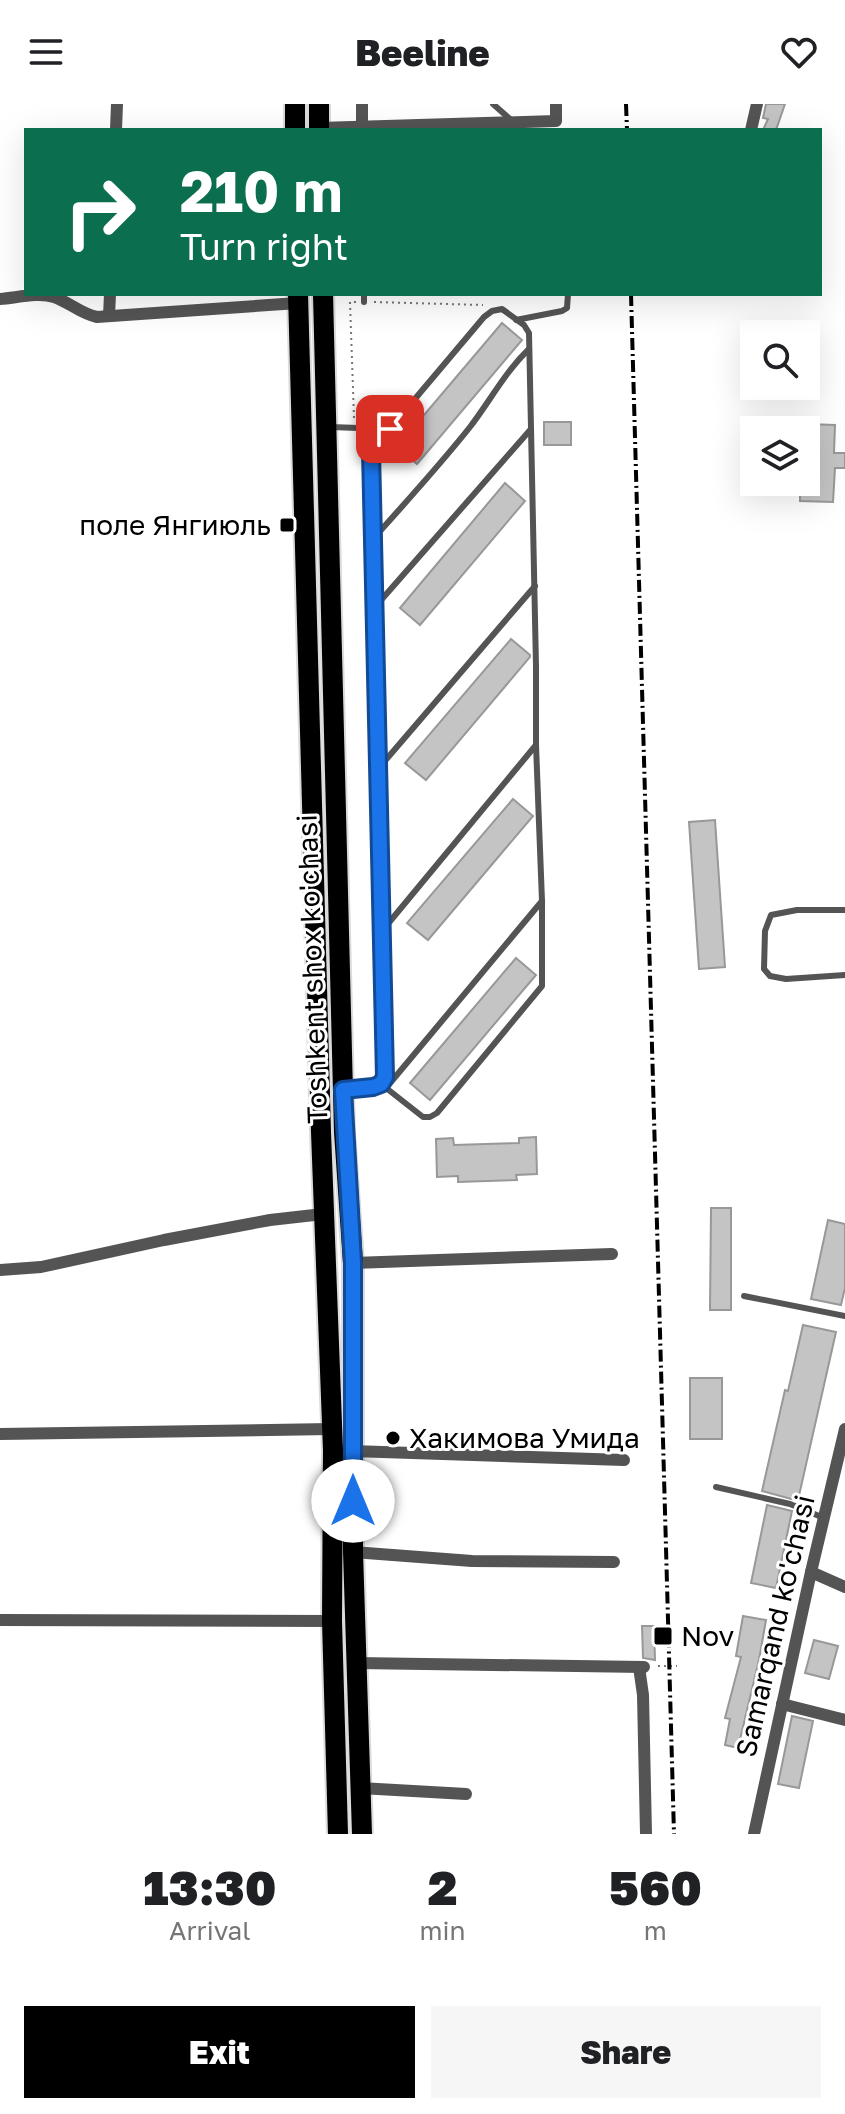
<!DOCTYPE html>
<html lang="en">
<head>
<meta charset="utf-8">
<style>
  :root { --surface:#fff; --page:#f6f6f6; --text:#202124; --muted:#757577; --accent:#000 }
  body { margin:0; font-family:"Golos Text",sans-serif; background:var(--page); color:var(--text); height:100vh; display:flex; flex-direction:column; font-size:30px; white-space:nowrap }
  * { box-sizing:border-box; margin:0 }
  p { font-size:26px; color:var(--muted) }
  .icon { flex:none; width:44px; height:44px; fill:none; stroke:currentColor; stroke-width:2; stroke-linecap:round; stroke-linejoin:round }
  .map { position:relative; height:1730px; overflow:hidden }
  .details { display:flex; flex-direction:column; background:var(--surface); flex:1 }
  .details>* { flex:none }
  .top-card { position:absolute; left:24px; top:24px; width:798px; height:168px; border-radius:0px; box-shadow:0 8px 32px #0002; background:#0b6e4f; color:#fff; overflow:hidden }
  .buttons { position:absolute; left:740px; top:216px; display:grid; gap:16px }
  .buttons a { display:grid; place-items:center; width:80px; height:80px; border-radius:0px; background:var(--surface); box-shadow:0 8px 32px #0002; font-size:40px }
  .pin { position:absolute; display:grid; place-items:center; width:68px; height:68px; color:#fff; margin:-34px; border-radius:16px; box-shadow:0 4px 12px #0006 }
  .me { position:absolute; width:88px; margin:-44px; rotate:0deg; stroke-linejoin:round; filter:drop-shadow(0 0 6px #0008) }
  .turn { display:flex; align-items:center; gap:28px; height:168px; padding:0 24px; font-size:36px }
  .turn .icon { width:104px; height:104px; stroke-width:2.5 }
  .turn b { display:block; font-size:56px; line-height:68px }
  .eta { display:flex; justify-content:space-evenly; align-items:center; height:136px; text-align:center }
  .eta b { font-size:48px; font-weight:800; line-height:56px }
  .primary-button { display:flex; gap:16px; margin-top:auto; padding:16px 24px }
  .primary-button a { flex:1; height:92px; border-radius:0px; background:var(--accent); color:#fff; font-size:32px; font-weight:800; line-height:92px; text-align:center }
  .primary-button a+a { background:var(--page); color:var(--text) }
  header { display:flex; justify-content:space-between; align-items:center; height:104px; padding:0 24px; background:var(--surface); font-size:36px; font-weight:800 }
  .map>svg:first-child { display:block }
  .building { fill:#c4c4c4; stroke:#989898; stroke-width:2 }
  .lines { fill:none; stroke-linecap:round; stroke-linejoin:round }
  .primary-casing { stroke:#dbdbdb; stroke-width:24 }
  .path { stroke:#767676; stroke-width:2; stroke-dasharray:2 4; stroke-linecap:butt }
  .lane { stroke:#545454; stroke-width:6 }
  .street { stroke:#545454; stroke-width:12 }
  .primary { stroke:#000; stroke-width:20 }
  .rail { stroke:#000; stroke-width:4; stroke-dasharray:12 4 2 4; stroke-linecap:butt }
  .route-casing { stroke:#114b97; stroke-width:20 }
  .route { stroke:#1a73e8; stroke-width:14 }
  .poi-dot { fill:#000; stroke:#fff; stroke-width:3 }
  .labels { text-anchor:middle; stroke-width:6; stroke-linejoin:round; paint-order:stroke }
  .poi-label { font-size:28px; fill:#000; stroke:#fff; text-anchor:start }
  .street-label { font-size:28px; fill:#000; stroke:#fff }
</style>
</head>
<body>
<header><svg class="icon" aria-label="menu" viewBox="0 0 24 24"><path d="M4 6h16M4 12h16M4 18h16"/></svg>Beeline<svg class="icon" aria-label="heart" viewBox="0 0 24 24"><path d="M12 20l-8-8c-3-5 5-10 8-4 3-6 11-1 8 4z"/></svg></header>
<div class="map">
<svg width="845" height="1730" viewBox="0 0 845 1730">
  <rect width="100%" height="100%" fill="#fff"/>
  <g class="building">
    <path d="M766 0H785L776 26H763L768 15 763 14Z"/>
    <path d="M502 219 522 236 417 360 397 343Z"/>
    <rect x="544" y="318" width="27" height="23"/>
    <path d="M806 320 835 321 834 349H845V364H835L833 398 800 397V378H806Z"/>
    <path d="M505 379 525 397 420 521 400 504Z"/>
    <path d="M511 535 530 551V553L426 676 405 659Z"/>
    <path d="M513 695 533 712 428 836 407 819Z"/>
    <path d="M715 716 725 863 699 865 689 718Z"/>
    <path d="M516 854 536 871 430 996 410 979Z"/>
    <path d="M536 1033 537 1070 516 1071 517 1076 458 1078V1072L437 1073 436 1035 453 1034 454 1041 519 1039V1034Z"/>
    <path d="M711 1104H731V1206H710Z"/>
    <path d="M828 1116 845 1120V1184L841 1201 811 1195Z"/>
    <path d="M803 1221 836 1228 798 1396H795L762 1387 785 1286 788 1287Z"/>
    <rect x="690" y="1274" width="32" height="61"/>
    <path d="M767 1401 792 1407 776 1484 751 1479Z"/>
    <path d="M743 1512 766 1516 759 1556 738 1644 725 1641 730 1615 725 1614 741 1553 736 1552Z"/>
    <path d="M642 1522H654L655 1556 643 1554Z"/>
    <path d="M814 1536 838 1542 829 1575 805 1569Z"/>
    <path d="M792 1612 813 1617 799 1684 778 1680Z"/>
  </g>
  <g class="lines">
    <defs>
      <g id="primary">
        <path d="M295 0V26"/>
        <path d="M319 0V26"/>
        <path d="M298 190 321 1028 333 1346 332 1517 338 1730"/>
        <path d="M323 190 344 1028 353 1159V1448L362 1730"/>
      </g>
    </defs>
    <use href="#primary" class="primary-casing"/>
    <g class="path">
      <path d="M374 198 483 201"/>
      <path d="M354 314 350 198H356"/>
      <path d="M658 1562H677"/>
    </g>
    <g class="lane">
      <path d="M493 0 511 16"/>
      <path d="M364 190V198"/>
      <path d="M516 216 562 207 567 204 568 190"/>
      <path d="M330 323 359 324 371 347 385 973 381 980 373 983 347 985"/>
      <path d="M371 347 484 213 492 207 502 205 524 221 529 229 536 562V641L542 797V882L437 1009 430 1013H423L381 980"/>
      <path d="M373 435C406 398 439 362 470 323 490 297 505 268 529 245"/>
      <path d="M375 503 531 325"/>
      <path d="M378 665 535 482"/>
      <path d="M845 806H797L771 811 765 827 764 865 770 872 786 875 845 871"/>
      <path d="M382 827 536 641"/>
      <path d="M386 984 542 797"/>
      <path d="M744 1192 845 1212"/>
      <path d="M716 1383 790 1400 824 1414"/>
    </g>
    <g class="street">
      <path d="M362 0V22"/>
      <path d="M319 24 556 17V0"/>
      <path d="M116 26 117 0"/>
      <path d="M751 26 757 0"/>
      <path d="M0 195C16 194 38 188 54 193 69 198 81 210 97 213L298 199"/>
      <path d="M109 212 110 190"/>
      <path d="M353 1159 612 1150"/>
      <path d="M0 1166 41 1163 164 1136 270 1116 323 1110"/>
      <path d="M0 1330 331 1325"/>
      <path d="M352 1347 624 1356"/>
      <path d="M353 1448 472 1457 614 1458"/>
      <path d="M811 1468 845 1483"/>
      <path d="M0 1516 332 1517"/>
      <path d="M356 1559 644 1563"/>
      <path d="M639 1563 643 1591 646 1730"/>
      <path d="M782 1600 845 1616"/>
      <path d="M360 1684 466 1690"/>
      <path d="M754 1730 811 1468 845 1325"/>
    </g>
    <use href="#primary" class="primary"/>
    <g class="rail">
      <path d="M626 0 627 26"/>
      <path d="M631 190 674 1730"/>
    </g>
  </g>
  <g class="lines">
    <defs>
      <path id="route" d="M353 1397V1159L343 986 373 983 381 980 385 973 371 347 390 325"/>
    </defs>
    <use href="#route" class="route-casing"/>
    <use href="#route" class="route"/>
  </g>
  <g class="poi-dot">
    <rect x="279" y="413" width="16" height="16" rx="4"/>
    <circle cx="393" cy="1334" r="8"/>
    <rect x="653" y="1522" width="20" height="20" rx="4"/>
  </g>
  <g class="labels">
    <g class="poi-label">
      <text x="271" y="431" text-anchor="end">поле Янгиюль</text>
      <text x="409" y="1344">Хакимова Умида</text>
      <text x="681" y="1542">Nov</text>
    </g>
    <g class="street-label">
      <text transform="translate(312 865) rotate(-92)" y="10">Toshkent shox ko'chasi</text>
      <text transform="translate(775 1522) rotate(-77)" y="10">Samarqand ko'chasi</text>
    </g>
  </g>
</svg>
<div class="buttons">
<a><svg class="icon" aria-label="search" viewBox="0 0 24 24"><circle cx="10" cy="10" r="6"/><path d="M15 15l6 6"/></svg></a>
<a><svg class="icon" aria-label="layers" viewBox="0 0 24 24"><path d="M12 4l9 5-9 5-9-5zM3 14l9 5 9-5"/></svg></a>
</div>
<div class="pin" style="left:390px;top:325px;background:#d93025"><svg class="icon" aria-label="arrive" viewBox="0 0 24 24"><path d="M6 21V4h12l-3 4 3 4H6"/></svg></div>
<svg class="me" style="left:353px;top:1397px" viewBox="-20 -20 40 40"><circle r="19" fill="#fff"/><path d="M0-13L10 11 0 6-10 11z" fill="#1a73e8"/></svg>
<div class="top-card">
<div class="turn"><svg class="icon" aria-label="right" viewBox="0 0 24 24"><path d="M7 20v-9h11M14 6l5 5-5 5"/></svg><div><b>210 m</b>Turn right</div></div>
</div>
</div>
<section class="details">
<div class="eta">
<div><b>13:30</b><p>Arrival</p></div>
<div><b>2</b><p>min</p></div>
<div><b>560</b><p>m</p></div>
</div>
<div class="primary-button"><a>Exit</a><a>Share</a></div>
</section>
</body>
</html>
